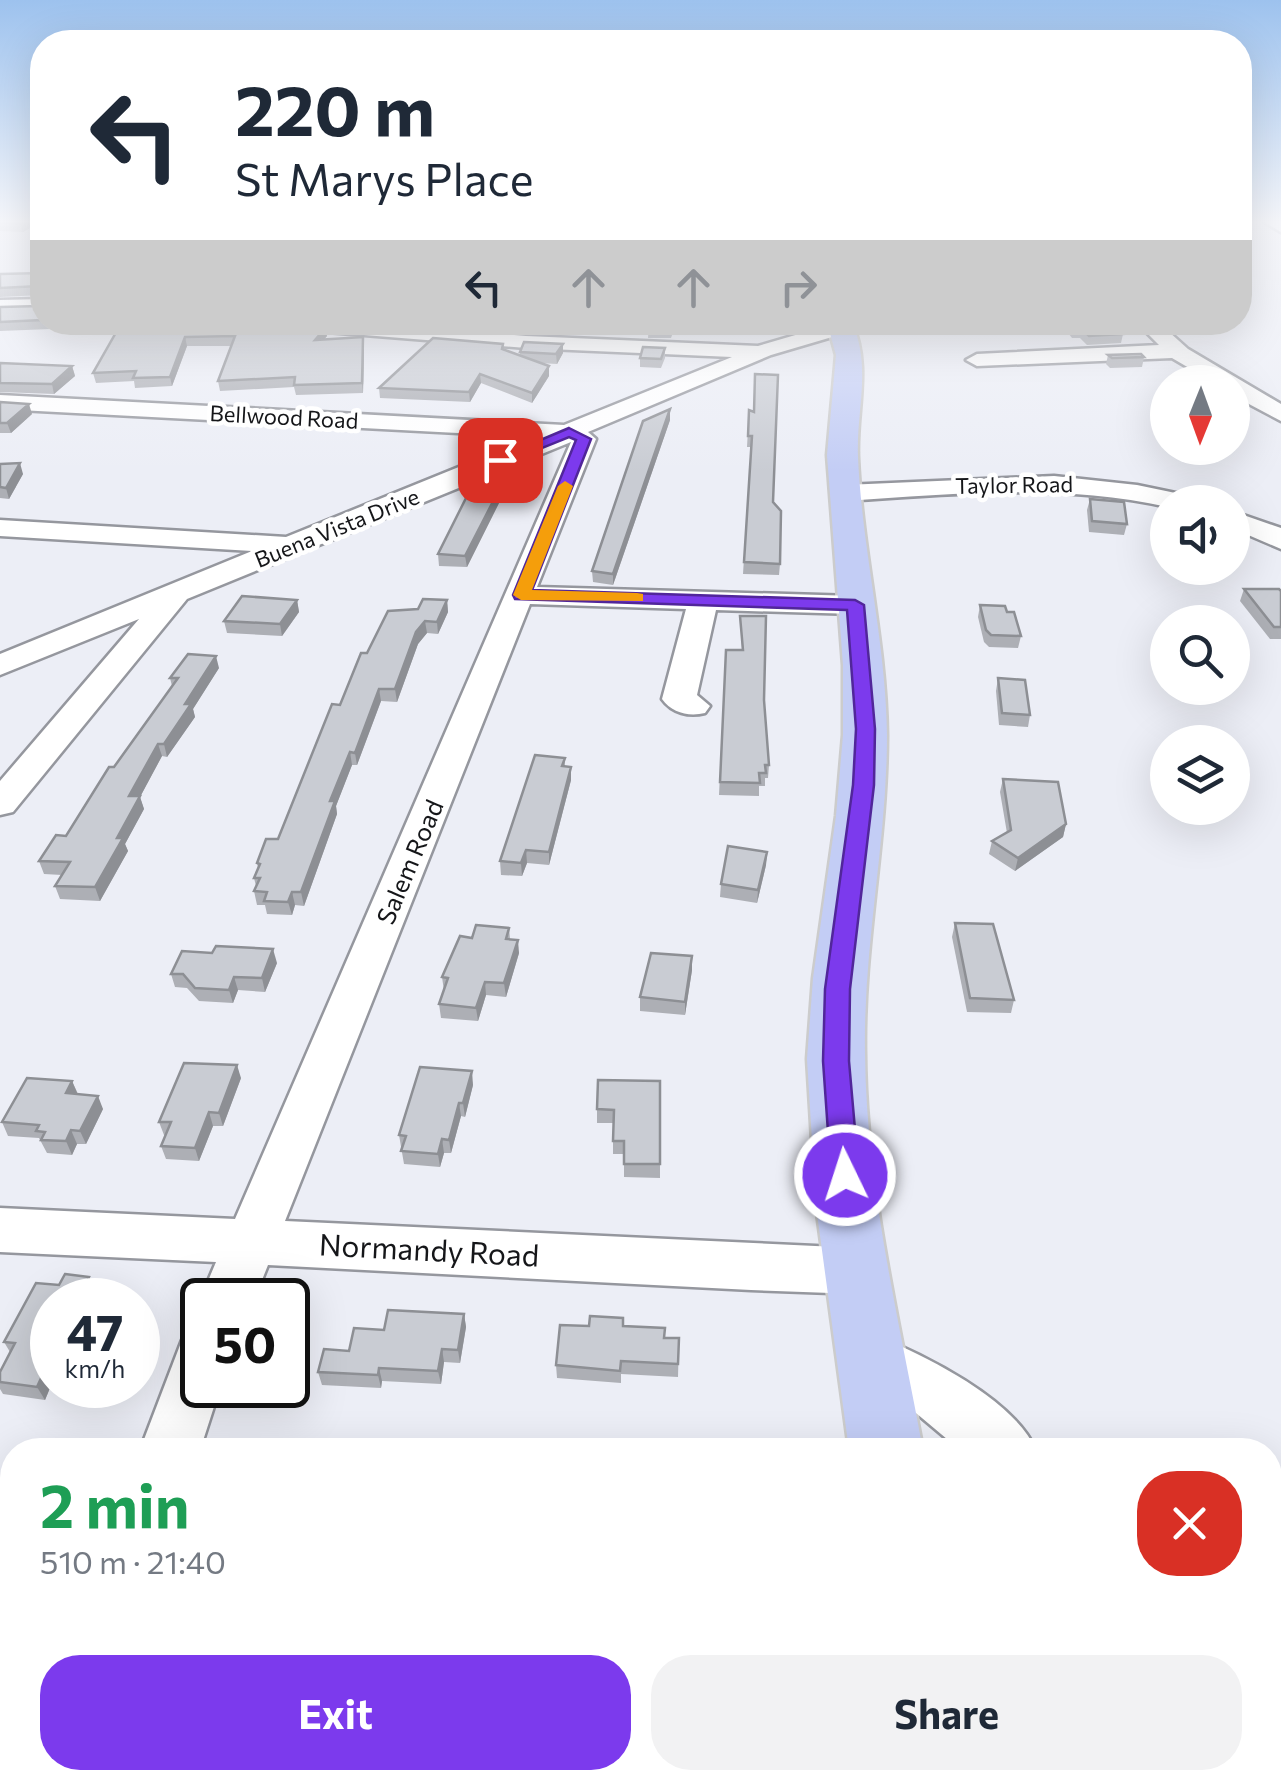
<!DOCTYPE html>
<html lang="en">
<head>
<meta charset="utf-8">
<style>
  :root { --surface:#fff; --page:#f2f2f3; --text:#1f2937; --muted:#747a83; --accent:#7c3aed }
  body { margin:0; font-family:Commissioner,sans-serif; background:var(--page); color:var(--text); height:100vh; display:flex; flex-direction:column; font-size:38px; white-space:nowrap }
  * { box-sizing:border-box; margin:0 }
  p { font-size:32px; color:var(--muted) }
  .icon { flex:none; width:55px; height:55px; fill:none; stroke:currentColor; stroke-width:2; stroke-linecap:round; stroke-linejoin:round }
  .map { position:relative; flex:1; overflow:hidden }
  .side { position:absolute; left:0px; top:1438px; width:1282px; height:352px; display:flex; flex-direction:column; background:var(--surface); border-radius:40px 40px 0 0; box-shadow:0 10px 40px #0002 }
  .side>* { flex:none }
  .top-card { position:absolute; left:30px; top:30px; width:1222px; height:305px; border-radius:40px; box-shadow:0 10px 40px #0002; background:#fff; color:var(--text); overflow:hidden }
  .needle { width:65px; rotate:181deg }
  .buttons { position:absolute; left:1150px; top:365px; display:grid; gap:20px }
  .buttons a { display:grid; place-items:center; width:100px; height:100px; border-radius:50%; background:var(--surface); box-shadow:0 10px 40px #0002; font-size:50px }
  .speed { position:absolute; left:30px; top:1278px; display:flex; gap:20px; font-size:50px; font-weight:700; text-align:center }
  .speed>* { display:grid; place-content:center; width:130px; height:130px; border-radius:50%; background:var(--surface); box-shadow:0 10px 40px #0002; line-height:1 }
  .speed small { font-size:25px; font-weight:400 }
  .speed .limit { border:5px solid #111; border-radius:15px; background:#fff; color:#111 }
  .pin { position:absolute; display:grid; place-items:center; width:85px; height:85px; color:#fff; margin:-42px; border-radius:20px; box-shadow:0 5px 15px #0006 }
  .me { position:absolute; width:110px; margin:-55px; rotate:356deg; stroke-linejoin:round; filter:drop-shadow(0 0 8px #0008) }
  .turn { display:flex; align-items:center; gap:35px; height:210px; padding:0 40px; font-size:45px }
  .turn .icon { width:130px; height:130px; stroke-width:2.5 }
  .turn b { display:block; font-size:70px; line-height:85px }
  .lanes { display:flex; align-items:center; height:95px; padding:0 40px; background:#0003; justify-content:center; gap:50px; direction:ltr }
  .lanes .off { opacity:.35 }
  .round { display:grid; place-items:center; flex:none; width:105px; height:105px; border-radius:40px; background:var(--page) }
  .overview { display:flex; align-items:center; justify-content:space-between; height:170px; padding:0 40px }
  h1 { font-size:60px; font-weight:700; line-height:75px; color:#1e9e55 }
  .primary-button { display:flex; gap:20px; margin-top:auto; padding:20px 40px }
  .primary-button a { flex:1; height:115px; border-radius:40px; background:var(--accent); color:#fff; font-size:40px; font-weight:700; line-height:115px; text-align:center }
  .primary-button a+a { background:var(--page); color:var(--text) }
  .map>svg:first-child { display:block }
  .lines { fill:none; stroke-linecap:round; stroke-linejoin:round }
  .minor-casing { stroke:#95979e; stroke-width:5 }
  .major-casing { stroke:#ccc; stroke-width:5 }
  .minor { fill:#fff; fill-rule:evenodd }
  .major { fill:#c3cdf5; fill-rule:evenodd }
  .wall { fill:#adafb5 }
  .shaded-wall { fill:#8d8f94 }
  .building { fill:#c9ccd3; stroke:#8d8f94; stroke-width:2.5 }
  .route { fill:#7c3aed; stroke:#51269a; stroke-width:2.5 }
  .slow { fill:#f59e0b }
  .labels { text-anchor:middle; stroke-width:9; stroke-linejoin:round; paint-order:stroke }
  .far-street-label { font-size:22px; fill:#151619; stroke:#fff }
  .street-label { font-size:25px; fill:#151619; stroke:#fff }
  .near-street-label { font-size:30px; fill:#151619; stroke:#fff }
</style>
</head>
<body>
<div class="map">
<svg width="1281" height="1788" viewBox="0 0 1281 1788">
  <rect width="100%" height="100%" fill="#eceef6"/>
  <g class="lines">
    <defs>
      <g id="minor">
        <path d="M1264 222H1281V232Z"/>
        <path d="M42 299V311L0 312V300Z"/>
        <path d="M267 322H359L526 336 758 346 840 322 852 328 849 332 771 355 588 432 596 439 537 587 855 596 866 599 870 605 866 611 855 614 716 610 697 695 710 706 705 713C689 717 672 713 662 699L686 609 530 604 285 1221 858 1248 877 1255 885 1271 877 1287 858 1294 751 1290 268 1265 254 1300H202V1305L200 1300 216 1262 0 1252V1208L235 1219 571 442 187 599 13 812 0 815V781L139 619 0 675V654L252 551 0 536V520L286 537 533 437 0 409V395L564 425 732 357 526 348 277 328Z"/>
        <path d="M1136 322H1158L1188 349 1281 404V421L1232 395V382H1213L1172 358 977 366 966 360 977 354 1159 345Z"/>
        <path d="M1054 476 1137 485 1190 496 1194 502H1168V507C1060 483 953 494 845 501L832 493 845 485Z"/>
        <path d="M1232 511 1281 528V549L1232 528Z"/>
        <path d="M202 1332V1385H221L200 1450H140L182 1340Z"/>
        <path d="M872 1334C923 1354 1014 1399 1036 1450H960L916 1413 852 1378 844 1360 852 1342Z"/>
        <path d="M1270 1519 1281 1520V1582L1270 1581Z"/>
        <path d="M65 1778H135L133 1788H63Z"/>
      </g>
      <g id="major">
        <path d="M827 322H852C872 368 856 410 858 457 862 550 886 642 887 735 887 842 863 946 865 1053 866 1186 899 1320 923 1450H849L816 1206 807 1059 813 978 836 816 843 735V665L827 455 836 355Z"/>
        <path d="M905 1778H993L995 1788H907Z"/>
      </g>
    </defs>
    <use href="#minor" class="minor-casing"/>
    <use href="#major" class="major-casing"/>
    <use href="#minor" class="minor"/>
    <use href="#major" class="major"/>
  </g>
  <g class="wall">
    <path d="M0 222H40L23 232 0 231Z"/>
    <path d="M42 273V295L0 297V274Z"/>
    <path d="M42 303V322H80L76 328 0 331V307L40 306Z"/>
    <path d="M122 322 327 336 324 339 363 337 364 347 363 393 296 395 294 387 220 391 218 381 231 346H187L172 386 135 388 134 381 96 383 93 373Z"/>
    <path d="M533 322H575L571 334 533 333Z"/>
    <path d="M649 322H702V328L675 327 671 338H648Z"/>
    <path d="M1060 322H1111L1123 334 1121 343 1087 345 1080 338H1072Z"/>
    <path d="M563 344V353L557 364 540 363 549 366V376L532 403 481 383 470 402 380 398 379 388 504 350 520 356V352Z"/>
    <path d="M665 348V358L661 368 640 367V358Z"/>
    <path d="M1108 355 1144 357 1142 367 1110 368 1106 364Z"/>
    <path d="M0 363 72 366 75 376 54 394 0 392Z"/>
    <path d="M0 402 32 414 11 433H0Z"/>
    <path d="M670 409V420L613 585 593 582 592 571Z"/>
    <path d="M749 410 754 412 773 502 780 564 779 575 743 574 751 447H747Z"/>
    <path d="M0 464 23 474 9 499 0 498Z"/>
    <path d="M501 486 502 497 467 567 439 566 438 554Z"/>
    <path d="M1090 499 1127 524 1124 535 1089 532 1087 510Z"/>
    <path d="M1244 589 1281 591V639H1270L1240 601Z"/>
    <path d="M297 600 299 612 282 636 227 633 224 621Z"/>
    <path d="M447 600 448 612 438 634 427 633 418 644 397 702 381 701 357 765H352L336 806 337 814 304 906 295 905 292 915 267 914 265 905H257L254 891 256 886 254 878 258 868 257 863 278 839 340 705 367 653 418 609Z"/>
    <path d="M980 605 1007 612 1021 636 1018 648 989 647 984 642 978 617Z"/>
    <path d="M740 616 764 700 769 765 768 778H765V786H759V796L719 795 726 650H742Z"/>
    <path d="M219 668 193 709 195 717 167 757 162 756 140 797 144 809 125 844 128 851 100 901 60 899 55 886 62 875 44 874 39 861 66 836 172 686 170 678Z"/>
    <path d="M998 678 1030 715 1028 727 999 725 996 691Z"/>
    <path d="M565 758V767H571V780L549 865 527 863 522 876 501 875 500 861Z"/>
    <path d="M1003 779 1066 824 1063 837 1015 871 989 854 992 841 1007 833 1000 792Z"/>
    <path d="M767 852 766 865 757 903 720 897 721 884Z"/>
    <path d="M955 923 1014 1000 1011 1013 967 1012 952 937Z"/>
    <path d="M509 928 510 939 519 953 506 997 486 995 478 1021 441 1018 439 1004 444 991 442 977 472 938Z"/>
    <path d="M277 963 265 992 238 990 233 1003 199 1001 187 988 175 987 171 974Z"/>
    <path d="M692 970 685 1015 640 1011V997Z"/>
    <path d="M241 1078 223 1126H213L199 1161 166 1159 161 1146 166 1135H164L159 1122Z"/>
    <path d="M72 1081 78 1094 103 1109 86 1144H77L72 1155 47 1153 39 1138 8 1136 2 1122Z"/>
    <path d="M660 1081V1178L624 1177V1154H613V1123H597V1109Z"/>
    <path d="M473 1085 465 1117 461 1116 451 1153H444L440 1167 404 1164 399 1135Z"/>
    <path d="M65 1274 89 1277 96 1290 91 1300H52V1383L45 1400 3 1394 0 1389V1372L10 1352 4 1342 36 1283 59 1285Z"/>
    <path d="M464 1314 466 1327 460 1363 444 1362 441 1384 382 1381 381 1388 322 1385 318 1372 384 1330Z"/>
    <path d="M623 1326 664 1338H679L678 1377 621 1374V1383L557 1378 556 1365Z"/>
  </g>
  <g class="shaded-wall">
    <path d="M25 222H40L23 232 21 224Z"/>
    <path d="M764 322H783L782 327 763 330Z"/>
    <path d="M326 327 327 336 316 349 315 340Z"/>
    <path d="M185 337 187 346 172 386 170 377Z"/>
    <path d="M363 337 364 347 363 393 362 383Z"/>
    <path d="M563 344V353L557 364 556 354Z"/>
    <path d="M72 366 75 376 54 394 52 384Z"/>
    <path d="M549 366V376L532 403V393Z"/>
    <path d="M480 374 481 383 470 402 469 392Z"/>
    <path d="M29 404 32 414 11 433 7 423Z"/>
    <path d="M670 409V420L613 585V574Z"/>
    <path d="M20 463 23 474 9 499 6 488Z"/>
    <path d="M501 486 502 497 467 567 465 556Z"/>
    <path d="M297 600 299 612 282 636 280 624Z"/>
    <path d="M447 600 448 612 438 634 437 622Z"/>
    <path d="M425 621 427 633 418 644 397 702 395 689 416 632Z"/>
    <path d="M216 656 219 668 193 709 195 717 167 757 164 744 185 704Z"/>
    <path d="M379 689 381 701 357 765 355 753Z"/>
    <path d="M158 744 162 756 140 797 144 809 125 844 128 851 100 901 95 887 117 838 129 796Z"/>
    <path d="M350 752 352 765 336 806 337 814 304 906 301 892 330 801Z"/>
    <path d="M571 767V780L549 865V852Z"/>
    <path d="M1066 824 1063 837 1015 871 1018 858Z"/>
    <path d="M526 850 527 863 522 876 521 863Z"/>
    <path d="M767 852 766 865 757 903 758 890Z"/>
    <path d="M292 892 295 905 292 915 288 902Z"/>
    <path d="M518 940 519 953 506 997 504 983Z"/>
    <path d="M273 949 277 963 265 992 262 978Z"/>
    <path d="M692 956V970L685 1015V1002Z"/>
    <path d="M234 977 238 990 233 1003 229 990Z"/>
    <path d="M485 982 486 995 478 1021 476 1008Z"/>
    <path d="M237 1065 241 1078 223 1126 219 1113Z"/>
    <path d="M472 1071 473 1085 465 1117 463 1103Z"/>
    <path d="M72 1081 78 1095 66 1093Z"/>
    <path d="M98 1096 103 1109 86 1144 80 1131Z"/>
    <path d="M459 1103 461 1116 451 1153 449 1140Z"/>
    <path d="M209 1112 213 1126 199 1161 195 1148Z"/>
    <path d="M71 1130 77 1144 72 1155 66 1141Z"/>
    <path d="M442 1139 444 1153 440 1167 438 1154Z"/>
    <path d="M89 1277 96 1290 91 1300H78Z"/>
    <path d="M464 1314 466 1327 460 1363 458 1350Z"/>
    <path d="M442 1349 444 1362 441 1384 438 1371Z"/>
    <path d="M52 1354V1383L45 1400 37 1387Z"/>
    <path d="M379 1368 382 1381 381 1388 378 1375Z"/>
    <rect x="375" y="1778" width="4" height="10"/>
  </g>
  <g class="building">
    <path d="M0 222H25L21 224 0 223Z"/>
    <path d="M42 273V299L39 286 0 288V274Z"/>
    <path d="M42 303V320L0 322V307L40 306Z"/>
    <path d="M122 322H275L326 327 315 340 363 337 362 383 294 385 295 377 218 381 235 336 185 337 170 377 133 378 136 371 93 373Z"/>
    <path d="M533 322H572L571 325Z"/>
    <path d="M649 322H674L671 329 648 328Z"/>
    <path d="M1069 322H1111L1123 334 1089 336 1082 329H1074Z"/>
    <path d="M433 338 503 344 502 349 549 366 532 393 480 374 469 392 379 388Z"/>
    <path d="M524 342 563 344 556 354 520 352Z"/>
    <path d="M643 347 665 348 661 359 640 358Z"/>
    <path d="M1141 354 1144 357 1112 358 1108 355Z"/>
    <path d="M0 363 72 366 52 384 0 383Z"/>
    <path d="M755 374 778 375 773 502 781 511 780 564 744 562 752 436H748L749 410 754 412Z"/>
    <path d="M0 402 29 404 7 423H0Z"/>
    <path d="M670 409 613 574 592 571 643 421Z"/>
    <path d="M20 463 6 488 0 487V464Z"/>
    <path d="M473 484 501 486 465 556 438 554Z"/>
    <path d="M1090 499 1124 502 1127 524 1092 521Z"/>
    <path d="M1244 589H1279L1281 591V627H1274Z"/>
    <path d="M242 596 297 600 280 624 224 621Z"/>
    <path d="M423 599 447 600 437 622 425 621 416 632 395 689H379L355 753 350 752 330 801H335L301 892H292L288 902 264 901 267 892 254 891 260 878H254L260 864 257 863 266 839H278L332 704 340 705 361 653H367L388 611 418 609Z"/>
    <path d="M980 605 1005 606 1007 612H1014L1021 636 991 635 986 630Z"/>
    <path d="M740 616H766L764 700 769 765H765L766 773H759L760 783 720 782 726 650H743Z"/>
    <path d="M188 654 216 656 185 704H191L164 744H158L129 796H140L117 838H123L95 887 55 886 70 862 39 861 56 835 66 836 109 767H114L178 678H170Z"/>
    <path d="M998 678 1025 680 1030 715 1002 713Z"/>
    <path d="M535 755 565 758 562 766 571 767 549 852 526 850 521 863 500 861Z"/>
    <path d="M1003 779 1058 782 1066 824 1018 858 992 841 1011 830Z"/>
    <path d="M728 846 767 852 758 890 721 884Z"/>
    <path d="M955 923 993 924 1014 1000 970 998Z"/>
    <path d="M476 925 509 928 506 939 518 940 504 983 485 982 476 1008 439 1004 448 978 442 977 460 936 472 938Z"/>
    <path d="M216 946 273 949 262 978 234 977 229 990 195 988 183 974H171L182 951 212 953Z"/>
    <path d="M651 953 692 956 685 1002 640 997Z"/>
    <path d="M184 1063 237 1065 219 1113 209 1112 195 1148 161 1146 171 1122H159Z"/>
    <path d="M420 1067 472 1071 463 1103H459L449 1140 442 1139 438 1154 401 1151 406 1136 399 1135Z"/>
    <path d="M27 1078 72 1081 66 1093 98 1096 80 1131 71 1130 66 1141 41 1140 45 1132 36 1131 39 1125 2 1122Z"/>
    <path d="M598 1080 660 1081V1164H624V1141H613L614 1110 597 1109Z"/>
    <path d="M65 1274 89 1277 78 1300H52V1354L37 1387 0 1382V1372L15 1343 4 1342 36 1283 59 1285Z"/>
    <path d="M388 1310 464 1314 458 1350 442 1349 438 1371 379 1368 378 1375 318 1372 324 1349 349 1351 354 1328 384 1330Z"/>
    <path d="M590 1316 623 1318V1326L665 1328 664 1338H679L678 1364 621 1361 620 1371 556 1365 560 1325 589 1326Z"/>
    <path d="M385 1440V1450H317V1446Z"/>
    <path d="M277 1778H375V1788H276Z"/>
    <path d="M631 1778H681L682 1788H631Z"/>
  </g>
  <linearGradient id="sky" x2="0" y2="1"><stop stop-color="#9dc2ee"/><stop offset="0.47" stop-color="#f6f7fb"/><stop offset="1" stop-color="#f6f7fb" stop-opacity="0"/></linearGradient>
  <rect width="1281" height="472" fill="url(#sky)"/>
  <path class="route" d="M569 428 591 439 532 590 855 600 864 605 875 729 874 785 850 989 849 1061 859 1175 855 1183 845 1187 835 1183 831 1175 823 1061 825 989 853 785 856 729 847 610 515 599 513 595 576 440 569 437 500 465 493 460Z"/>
  <path class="slow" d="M565 481 573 486 532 590 637 593 643 594V601L521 600 513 595 558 486Z"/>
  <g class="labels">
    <g class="far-street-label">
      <text transform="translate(284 417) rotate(3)" y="8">Bellwood Road</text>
      <text transform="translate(1014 485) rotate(-1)" y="8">Taylor Road</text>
      <text transform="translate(337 528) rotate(-22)" y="8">Buena Vista Drive</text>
    </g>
    <g class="street-label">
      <text transform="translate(410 862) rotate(-67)" y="9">Salem Road</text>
    </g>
    <g class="near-street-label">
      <text transform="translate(429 1251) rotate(3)" y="10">Normandy Road</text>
    </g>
  </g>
</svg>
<div class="buttons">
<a><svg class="needle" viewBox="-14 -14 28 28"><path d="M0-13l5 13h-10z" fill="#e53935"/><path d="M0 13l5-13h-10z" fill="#747a83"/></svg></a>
<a><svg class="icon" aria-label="sound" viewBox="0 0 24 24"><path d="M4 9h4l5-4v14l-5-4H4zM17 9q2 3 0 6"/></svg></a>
<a><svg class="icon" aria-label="search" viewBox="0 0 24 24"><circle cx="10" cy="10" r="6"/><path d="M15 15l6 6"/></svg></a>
<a><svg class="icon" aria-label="layers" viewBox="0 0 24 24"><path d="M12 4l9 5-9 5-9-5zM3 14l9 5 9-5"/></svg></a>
</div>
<div class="speed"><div>47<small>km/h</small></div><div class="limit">50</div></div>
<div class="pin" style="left:500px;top:460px;background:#d93025"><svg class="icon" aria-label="arrive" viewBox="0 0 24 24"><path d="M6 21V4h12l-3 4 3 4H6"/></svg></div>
<svg class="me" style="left:845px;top:1175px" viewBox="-20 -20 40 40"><circle r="17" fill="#7c3aed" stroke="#fff" stroke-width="3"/><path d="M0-11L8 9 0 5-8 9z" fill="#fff"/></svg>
<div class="top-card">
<div class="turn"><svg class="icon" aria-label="left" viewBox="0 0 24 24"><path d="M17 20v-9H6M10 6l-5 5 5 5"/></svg><div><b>220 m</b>St Marys Place</div></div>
<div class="lanes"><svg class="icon" aria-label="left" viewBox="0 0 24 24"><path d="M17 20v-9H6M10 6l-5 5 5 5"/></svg><svg class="icon off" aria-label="ahead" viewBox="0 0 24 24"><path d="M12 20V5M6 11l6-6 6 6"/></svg><svg class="icon off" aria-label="ahead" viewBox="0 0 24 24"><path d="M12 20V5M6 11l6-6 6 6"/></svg><svg class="icon off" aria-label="right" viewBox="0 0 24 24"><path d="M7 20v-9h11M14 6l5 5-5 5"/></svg></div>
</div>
<section class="side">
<div class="overview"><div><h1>2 min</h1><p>510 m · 21:40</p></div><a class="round" style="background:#d93025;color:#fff"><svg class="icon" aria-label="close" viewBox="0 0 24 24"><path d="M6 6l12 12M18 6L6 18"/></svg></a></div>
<div class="primary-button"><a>Exit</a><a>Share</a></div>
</section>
</div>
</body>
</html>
